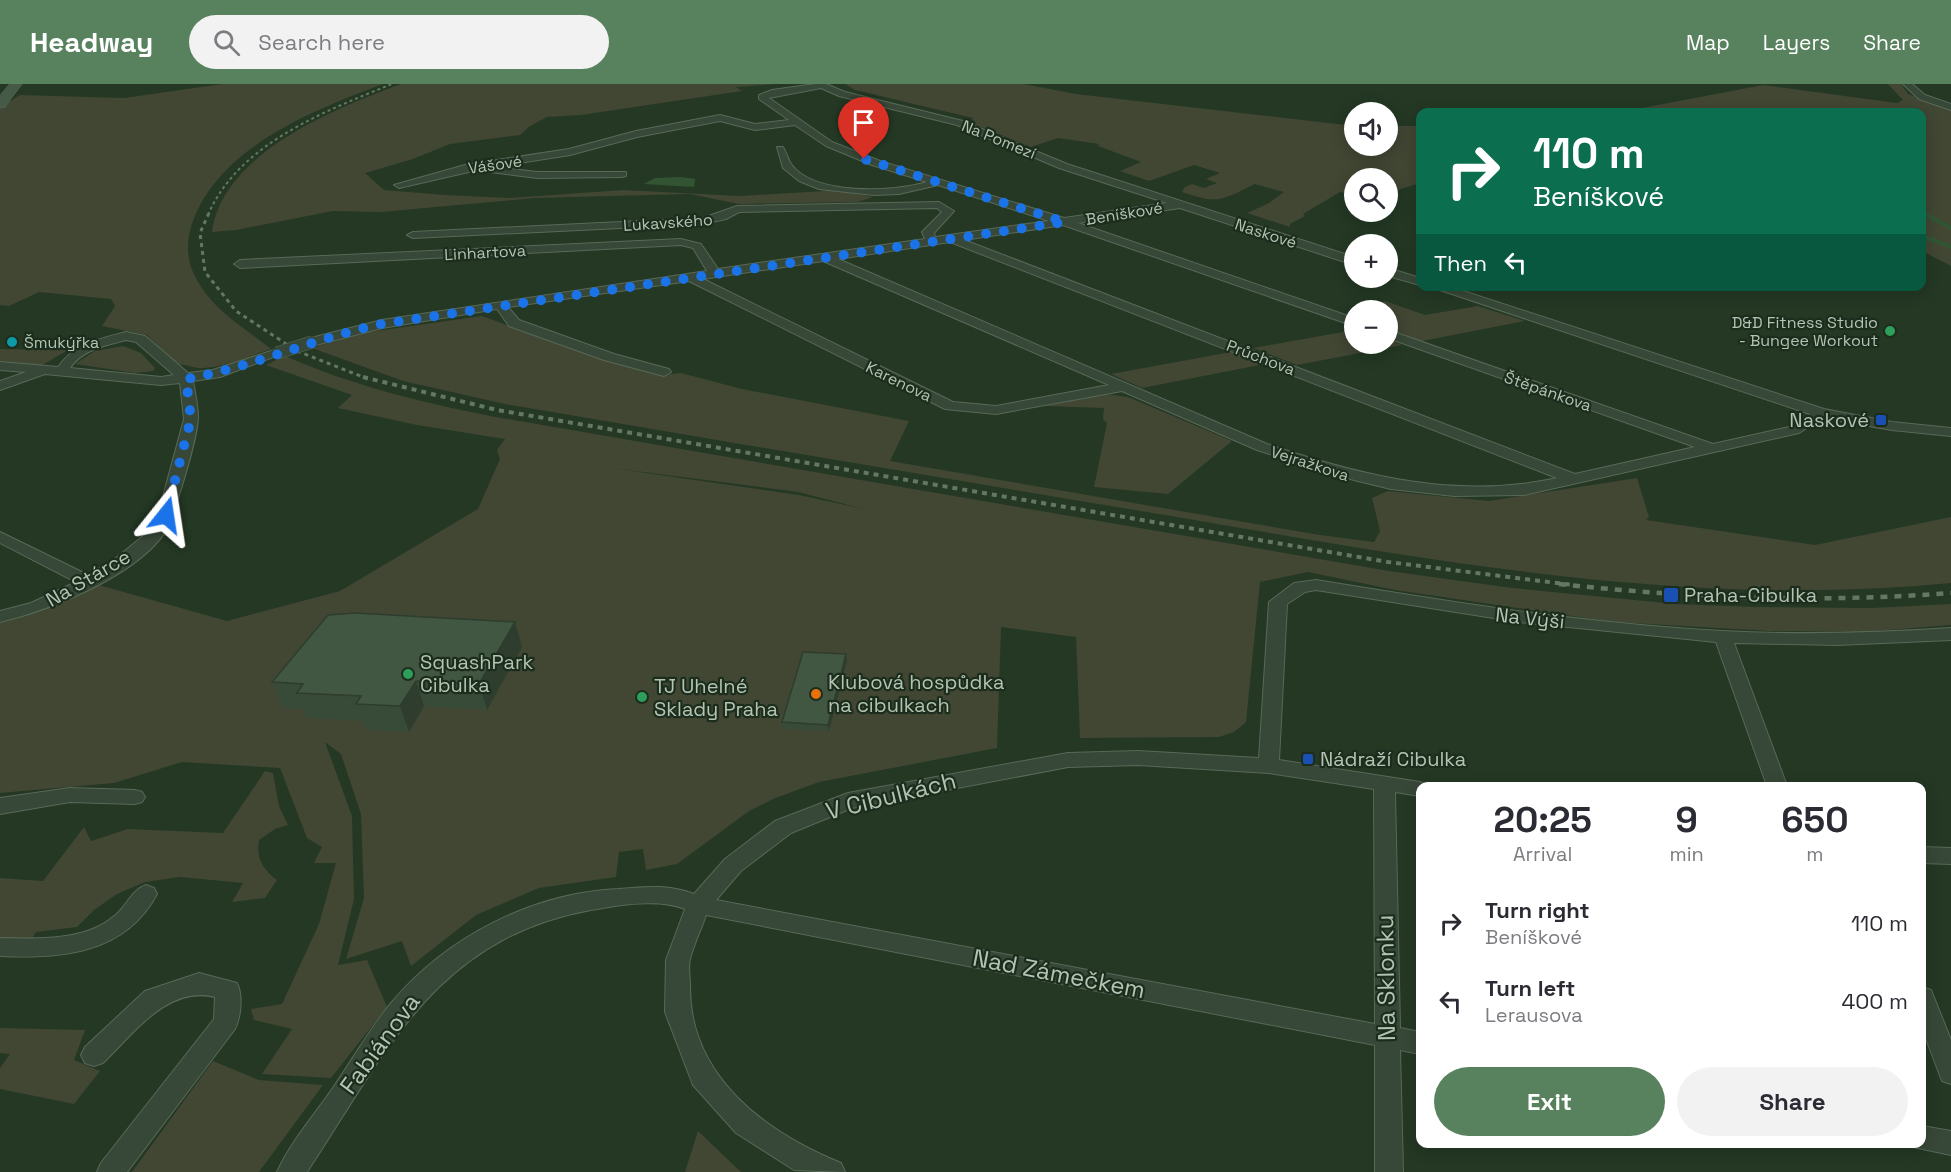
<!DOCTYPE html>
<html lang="en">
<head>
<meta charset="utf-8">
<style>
  :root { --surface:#fff; --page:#f2f2f3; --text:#2b2b33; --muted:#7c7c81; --accent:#58825e }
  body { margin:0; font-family:"Space Grotesk",sans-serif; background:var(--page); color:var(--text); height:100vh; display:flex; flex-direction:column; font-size:22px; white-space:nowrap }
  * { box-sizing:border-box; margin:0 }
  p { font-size:20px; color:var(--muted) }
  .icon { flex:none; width:33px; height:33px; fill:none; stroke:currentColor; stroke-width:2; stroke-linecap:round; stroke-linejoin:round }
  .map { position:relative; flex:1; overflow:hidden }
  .details { position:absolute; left:1416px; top:698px; width:510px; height:366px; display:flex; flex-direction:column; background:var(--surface); border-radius:12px; box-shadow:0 3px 15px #0003 }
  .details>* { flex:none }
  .banner { position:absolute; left:1416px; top:24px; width:510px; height:183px; border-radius:12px; box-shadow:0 3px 15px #0003; background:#0b6e4f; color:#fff; overflow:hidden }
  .fabs { position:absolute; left:1344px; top:18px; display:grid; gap:12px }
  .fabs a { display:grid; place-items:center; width:54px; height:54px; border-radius:50%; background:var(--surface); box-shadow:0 3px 15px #0003; font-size:30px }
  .pin { position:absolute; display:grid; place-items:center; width:51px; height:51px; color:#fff; margin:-62px -26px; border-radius:50% 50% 50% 0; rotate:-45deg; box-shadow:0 0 6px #0007 }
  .pin .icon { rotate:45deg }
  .me { position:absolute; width:66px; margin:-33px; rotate:15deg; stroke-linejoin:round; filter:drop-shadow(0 0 4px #0008) }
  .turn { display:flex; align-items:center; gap:21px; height:126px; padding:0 18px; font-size:27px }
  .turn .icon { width:78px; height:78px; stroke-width:2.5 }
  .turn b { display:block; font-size:42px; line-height:51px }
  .then { display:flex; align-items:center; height:57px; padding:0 18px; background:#0003; gap:12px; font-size:22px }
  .eta { display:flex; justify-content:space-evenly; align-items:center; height:102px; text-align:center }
  .eta b { font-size:36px; font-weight:700; line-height:42px }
  .action { display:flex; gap:12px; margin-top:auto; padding:12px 18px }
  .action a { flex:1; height:69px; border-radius:36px; background:var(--accent); color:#fff; font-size:24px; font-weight:700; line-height:69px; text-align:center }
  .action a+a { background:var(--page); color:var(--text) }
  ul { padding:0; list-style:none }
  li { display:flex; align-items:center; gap:18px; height:78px; padding:0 18px }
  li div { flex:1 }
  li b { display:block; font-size:22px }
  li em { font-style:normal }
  header { display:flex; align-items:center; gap:36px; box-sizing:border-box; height:84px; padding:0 30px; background:var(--accent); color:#fff }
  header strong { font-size:28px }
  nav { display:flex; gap:33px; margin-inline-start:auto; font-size:21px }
  .search { width:420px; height:54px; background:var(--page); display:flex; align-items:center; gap:15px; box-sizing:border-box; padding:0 21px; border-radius:33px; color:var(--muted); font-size:22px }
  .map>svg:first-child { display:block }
  .green { fill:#414733; fill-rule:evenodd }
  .water { fill:#335433 }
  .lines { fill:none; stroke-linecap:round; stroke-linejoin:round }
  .stream-far1 { stroke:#335433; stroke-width:4 }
  .stream { stroke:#335433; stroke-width:4.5 }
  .street-casing { stroke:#586958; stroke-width:2 }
  .secondary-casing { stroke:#586958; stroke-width:1 }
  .street { fill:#384838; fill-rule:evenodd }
  .secondary { fill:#465b47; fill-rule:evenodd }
  .rail-far3 { stroke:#637863; stroke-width:2; stroke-dasharray:3 3; stroke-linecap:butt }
  .rail-far2 { stroke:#637863; stroke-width:3; stroke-dasharray:4 4; stroke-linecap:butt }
  .rail-far1 { stroke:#637863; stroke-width:4; stroke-dasharray:5 5; stroke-linecap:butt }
  .rail { stroke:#637863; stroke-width:4.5; stroke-dasharray:7 7; stroke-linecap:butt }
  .street-bridge-casing { stroke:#586958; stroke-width:13; stroke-linecap:butt }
  .street-bridge { stroke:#384838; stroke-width:12 }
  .wall { fill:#384b38 }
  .shaded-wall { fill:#2e3d2e }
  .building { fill:#415741; stroke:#2e3d2e; stroke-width:1.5 }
  .route { stroke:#1a73e8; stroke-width:10; stroke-dasharray:0 18 }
  .leisure-dot { fill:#2e9e5b; stroke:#1d2d1d; stroke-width:2 }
  .culture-dot { fill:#0f9aa8; stroke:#1d2d1d; stroke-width:2 }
  .transit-dot { fill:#1a4fb4; stroke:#1d2d1d; stroke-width:2 }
  .food-dot { fill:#e8710a; stroke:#1d2d1d; stroke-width:2 }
  .labels { text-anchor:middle; stroke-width:4.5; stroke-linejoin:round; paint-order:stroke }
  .far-street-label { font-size:16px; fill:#b3c4b3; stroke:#1d2d1d }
  .far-poi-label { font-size:16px; fill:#b3c4b3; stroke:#1d2d1d; text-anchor:end }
  .poi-label { font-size:20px; fill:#b3c4b3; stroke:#1d2d1d; text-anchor:start }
  .street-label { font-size:20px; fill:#b3c4b3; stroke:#1d2d1d }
  .near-street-label { font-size:24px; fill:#b3c4b3; stroke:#1d2d1d }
</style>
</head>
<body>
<header>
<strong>Headway</strong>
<div class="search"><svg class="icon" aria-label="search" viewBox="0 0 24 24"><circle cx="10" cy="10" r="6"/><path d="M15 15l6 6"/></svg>Search here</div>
<nav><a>Map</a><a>Layers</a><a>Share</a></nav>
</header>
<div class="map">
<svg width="1951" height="1088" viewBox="0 0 1951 1088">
  <rect width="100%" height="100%" fill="#243824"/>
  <g class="green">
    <path d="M223 0H383C314 26 221 62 193 137 186 155 186 177 196 194 213 227 244 243 271 265 249 272 226 283 203 284 193 285 185 279 176 281L147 251 102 242 115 222 111 215 39 208 9 222 0 221V24L20 11 124 14Z"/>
    <path d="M401 0H777L736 3 742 7 581 31 547 33 530 42 520 51 450 60 413 75 365 89 384 106 445 111 511 114 623 106 740 112 840 106 873 113 858 118 739 120 690 110 534 114 381 128 333 127 236 146 212 148C222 69 336 24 401 0Z"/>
    <path d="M845 0H1024L1076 10 1354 42V62H1388V42H1418L1420 43V99L1388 109V94H1354V111L1340 108 1303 130 1305 132 1290 140V143L1247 129 1269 119 1284 108 1255 100C1221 116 1220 121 1182 108L1185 103 1192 100 1204 104 1217 99 1206 95 1220 89 1194 81 1149 97 1120 87 1141 78 1098 62 1099 60 1058 54 1031 63 971 39 973 34 855 6Z"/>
    <path d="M1888 0H1901L1908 10 1951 25V182L1922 167V28H1621L1763 1 1897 19 1903 16Z"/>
    <path d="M1385 217 1425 231 1478 222 1525 237 1417 258 1388 248V226H1357Z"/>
    <path d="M482 232 600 275 661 291 681 289 742 305 909 337 890 377 1320 451 1374 458 1380 447 1372 414 1388 407 1489 417 1637 394 1649 433 1646 436 1815 461 1951 433V499C1689 525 1428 476 1171 432 949 395 727 358 505 320L403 297 312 264 362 249Z"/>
    <path d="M1354 246V260H1388V256L1402 261 1297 281 1253 264Z"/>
    <path d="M123 262 141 269 155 284 153 287 135 289 75 280 95 267Z"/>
    <path d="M0 265 68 266 39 283 0 278Z"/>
    <path d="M1231 268 1265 280 1142 304 1111 290Z"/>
    <path d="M285 272C351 301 420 318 490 332L1389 487 1512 504 1676 520 1754 523 1872 524 1951 520V541L1862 548 1770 547 1613 538 1395 506 1308 488 1260 498 1246 638 1234 648 1219 653 1080 654 1076 553 1001 543 997 664 819 698 773 715 749 727 677 780 646 786 643 765 619 768 616 793 539 804 476 831 411 882 402 857 346 875 364 814 361 730 341 670 325 658 352 732 354 815 338 881 367 876 387 923 331 994 262 990 292 945 254 936 251 925 282 920 319 840 336 779H314L322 763 307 754 280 684 182 678 114 699 0 709V539L59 519 99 501 227 537 340 507 478 425 500 375 497 366 505 355 417 341 338 324 352 311 266 281ZM612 384 798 408 864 425 799 411Z"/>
    <path d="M1105 310 1128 313 1232 357 1168 410 1094 403 1107 339 1103 335 1104 324 1044 322Z"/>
    <path d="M265 687 273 689 279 722 288 741 275 745 259 756C256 775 263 785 277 796L265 814 232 818 243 799 180 793 145 798 117 810 94 826 77 843 36 848 30 858 0 856V794L43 797 84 743 91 757 128 745 223 749Z"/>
    <path d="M0 944 85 946 74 976 100 987 74 1020 0 1005V984L10 970 0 969Z"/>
    <path d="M213 977 259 996 323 1001 259 1088H132Z"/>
    <path d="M698 1047 741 1088H685Z"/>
  </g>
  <path class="water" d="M681 93 695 95 694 103 644 100 655 94Z"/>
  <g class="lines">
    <path class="stream-far1" d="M1922 129 1926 131"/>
    <g class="stream">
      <path d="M1923 129 1951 144"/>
      <path d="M1922 152 1951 163"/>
    </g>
    <defs>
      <g id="street">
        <path d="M815 0H826L845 8 963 37 1067 80 1354 173V181L1180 124 1078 139 1354 234V242L1063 141 964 156 1575 390 1695 363 1388 254V246L1713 360 1789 343 1810 330 1428 202H1448L1824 325 1892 338 1951 344V352L1892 346 1823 334 1799 349 1524 411 1454 412 1391 405 1354 396 1257 366 1122 307 996 330 945 325 689 197 508 223 519 236 614 270 669 285 671 288 664 292 604 276 509 242 497 225 382 244 312 262 305 258 307 255 382 236 707 187 693 164 681 161 240 184 234 180 240 176 681 155 701 160 718 185 925 155 922 148 942 128 937 124 739 128 726 135 703 140 413 154 407 151 413 148 703 134 737 122 939 118 954 127 934 149 935 153 1049 137 938 101 899 110 874 111 819 105 799 97 783 84 777 63H783C786 68 788 75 791 80 814 112 894 108 927 98L872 81 826 62 795 41 755 46 720 37 637 53 570 71 494 83 537 88H626V92L622 93 537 94 490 88 486 84 399 104 394 101 465 81 569 65 636 47 720 31 755 40 789 36 759 15V11L772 6ZM821 4 839 12 957 41 1059 84 1167 119 1064 134 880 77 832 58 769 14ZM950 158 1557 394C1458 416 1362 392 1267 360L838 175ZM823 177 1109 301 996 322 953 318 703 195Z"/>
        <path d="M1903 0H1912L1925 11 1951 20V26L1919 15Z"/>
        <path d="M1388 184 1420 194V201L1388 192Z"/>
        <path d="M126 248 145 252 188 289 213 286 277 265 284 269 220 293 193 297C195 309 198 321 198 333 198 352 173 440 160 455 127 495 50 526 0 538V527L31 519 76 498 0 459V448L88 491 116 474 147 449 158 431 184 335 180 299 161 301 45 290 0 306V297L26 288 0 286V278L58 283C74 260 99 255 126 248ZM126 256 136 258 174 291 161 293 70 284C83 265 105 262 126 256Z"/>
        <path d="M1316 496C1451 518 1586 540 1723 547 1799 551 1875 549 1951 544V556L1837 561 1734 559 1787 702H1767L1716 558 1519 538 1316 506 1305 508 1287 520 1279 676 1420 698 1429 702H1420V712L1395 708 1400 944 1420 948V970L1400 966 1403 1088H1375V961L706 831C701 846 694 860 690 875 688 883 690 894 690 902 689 992 765 1048 841 1079L845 1088 794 1086 736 1049 693 1001 665 928 666 876 685 825C658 814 619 821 591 826 436 854 386 968 307 1088H277C291 1057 316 1029 335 1001 354 973 371 943 392 918 447 853 532 809 618 805 646 803 668 800 694 810L725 775 775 737 848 709 1068 669 1138 667 1259 674 1269 518 1294 499ZM1138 681 1269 689 1374 705 1375 940 716 816 741 787 791 749 852 724 1068 683Z"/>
        <path d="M70 704 135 706 142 708 145 713 142 718 135 720 70 718 0 730V714Z"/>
        <path d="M1922 763 1951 764V780L1922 779Z"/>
        <path d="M146 801 154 804 157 810C125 870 61 875 0 872V854C35 855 85 857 113 833 126 824 131 806 146 801Z"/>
        <path d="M199 889 237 899C243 911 241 933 235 945L127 1088H97L101 1079 214 935 215 913C168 901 134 949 103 979L94 982 85 979 81 971 85 963 145 907Z"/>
        <path d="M1922 903 1931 906 1951 956V1000L1942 997 1922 944Z"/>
        <path d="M1922 1042 1951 1047V1071L1913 1063 1911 1059H1922Z"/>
      </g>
      <path id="secondary" d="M10 0H22L5 23 0 24V12Z"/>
    </defs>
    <use href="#street" class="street-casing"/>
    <use href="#secondary" class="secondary-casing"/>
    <use href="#street" class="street"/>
    <use href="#secondary" class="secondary"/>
    <path class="rail-far3" d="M208 131C238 60 325 27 392 0"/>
    <path class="rail-far2" d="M209 129 200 149 205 188 236 227 297 267 368 295"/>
    <path class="rail-far1" d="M363 293 497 326 1388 478 1573 501"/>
    <path class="rail" d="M1559 500C1690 514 1820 519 1951 509"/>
    <defs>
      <path id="street-bridge" d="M277 269 312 258"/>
    </defs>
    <use href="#street-bridge" class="street-bridge-casing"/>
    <use href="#street-bridge" class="street-bridge"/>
  </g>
  <g class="wall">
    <path d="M522 563 487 626 424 622 409 648 366 646 362 637 307 634 303 625 283 624 272 598Z"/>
    <path d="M847 577 829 647 783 645 782 638Z"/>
  </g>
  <g class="shaded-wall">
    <path d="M515 538 522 563 487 626 479 600Z"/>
    <path d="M846 570 847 577 829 647 828 641Z"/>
    <path d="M416 597 424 622 409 648 400 622Z"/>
  </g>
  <g class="building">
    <path d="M355 529 515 538 479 600 416 597 400 622 356 620 361 612 297 609 303 600 272 598 328 531Z"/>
    <path d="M803 568 846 570 828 641 782 638Z"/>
  </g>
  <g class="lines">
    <path class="route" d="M166 431 191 335 186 295C253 283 315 254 382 240L1065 138 864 75"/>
  </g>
  <g class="leisure-dot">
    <circle cx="1890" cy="247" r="6"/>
    <circle cx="408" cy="590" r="6"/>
    <circle cx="642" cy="613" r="6"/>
  </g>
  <circle class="culture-dot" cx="12" cy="258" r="6"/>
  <g class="transit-dot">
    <rect x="1875" y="330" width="12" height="12" rx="3"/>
    <rect x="1663" y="503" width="16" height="16" rx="3"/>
    <rect x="1302" y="669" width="12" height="12" rx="3"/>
  </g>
  <circle class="food-dot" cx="816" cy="610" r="6"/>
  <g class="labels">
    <g class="far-street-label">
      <text transform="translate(999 55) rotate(22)" y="6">Na Pomezí</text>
      <text transform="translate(495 80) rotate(-8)" y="6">Vášové</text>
      <text transform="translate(1124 129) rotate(-9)" y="6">Beníškové</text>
      <text transform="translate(668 138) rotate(-4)" y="6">Lukavského</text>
      <text transform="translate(1266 149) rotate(18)" y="6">Naskové</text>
      <text transform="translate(485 168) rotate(-3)" y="6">Linhartova</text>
      <text transform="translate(1261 273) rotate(21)" y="6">Průchova</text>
      <text transform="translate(899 297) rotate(26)" y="6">Karenova</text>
      <text transform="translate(1548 307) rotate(19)" y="6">Štěpánkova</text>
      <text transform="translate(1310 379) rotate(18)" y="6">Vejražkova</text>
    </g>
    <g class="far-poi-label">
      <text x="1878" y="244">D&amp;D Fitness Studio<tspan x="1878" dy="18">- Bungee Workout</tspan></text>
      <text x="24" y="264" text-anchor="start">Šmukýřka</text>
    </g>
    <g class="poi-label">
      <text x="1869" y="343" text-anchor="end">Naskové</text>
      <text x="1684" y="518">Praha-Cibulka</text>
      <text x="420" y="585">SquashPark<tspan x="420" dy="23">Cibulka</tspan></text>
      <text x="828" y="605">Klubová hospůdka<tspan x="828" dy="23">na cibulkach</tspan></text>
      <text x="654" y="609">TJ Uhelné<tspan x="654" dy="23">Sklady Praha</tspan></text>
      <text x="1320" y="682">Nádraží Cibulka</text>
    </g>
    <g class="street-label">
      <text transform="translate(88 494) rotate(-30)" y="7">Na Stárce</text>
      <text transform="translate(1530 534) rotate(6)" y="7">Na Výši</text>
    </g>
    <g class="near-street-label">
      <text transform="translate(891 712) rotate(-14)" y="8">V Cibulkách</text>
      <text transform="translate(1059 890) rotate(11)" y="8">Nad Zámečkem</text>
      <text transform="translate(1386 894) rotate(-91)" y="8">Na Sklonku</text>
      <text transform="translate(380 960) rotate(-54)" y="8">Fabiánova</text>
    </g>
  </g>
</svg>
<div class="fabs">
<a><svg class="icon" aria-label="sound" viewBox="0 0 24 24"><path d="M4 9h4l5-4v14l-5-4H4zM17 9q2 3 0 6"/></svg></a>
<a><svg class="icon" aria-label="search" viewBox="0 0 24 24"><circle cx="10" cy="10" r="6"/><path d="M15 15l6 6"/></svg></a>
<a>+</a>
<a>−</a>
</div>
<div class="pin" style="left:864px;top:75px;background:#d93025"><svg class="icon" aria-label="arrive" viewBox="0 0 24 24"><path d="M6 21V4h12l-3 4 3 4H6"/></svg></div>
<svg class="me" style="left:166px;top:431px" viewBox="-20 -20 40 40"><path d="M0-17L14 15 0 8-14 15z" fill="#1a73e8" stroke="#fff" stroke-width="4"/></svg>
<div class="banner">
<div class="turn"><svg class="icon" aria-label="right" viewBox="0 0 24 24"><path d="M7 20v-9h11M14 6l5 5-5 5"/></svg><div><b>110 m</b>Beníškové</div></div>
<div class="then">Then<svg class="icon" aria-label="left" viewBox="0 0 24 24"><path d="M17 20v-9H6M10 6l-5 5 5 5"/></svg></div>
</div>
<section class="details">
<div class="eta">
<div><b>20:25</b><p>Arrival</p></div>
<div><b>9</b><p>min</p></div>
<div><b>650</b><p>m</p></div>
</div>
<ul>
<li><svg class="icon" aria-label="right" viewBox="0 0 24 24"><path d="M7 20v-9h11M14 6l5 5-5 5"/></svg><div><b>Turn right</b><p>Beníškové</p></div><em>110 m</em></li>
<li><svg class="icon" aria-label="left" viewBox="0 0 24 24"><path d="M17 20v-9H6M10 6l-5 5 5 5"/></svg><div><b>Turn left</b><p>Lerausova</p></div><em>400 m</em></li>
</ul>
<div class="action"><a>Exit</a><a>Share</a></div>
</section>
</div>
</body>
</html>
